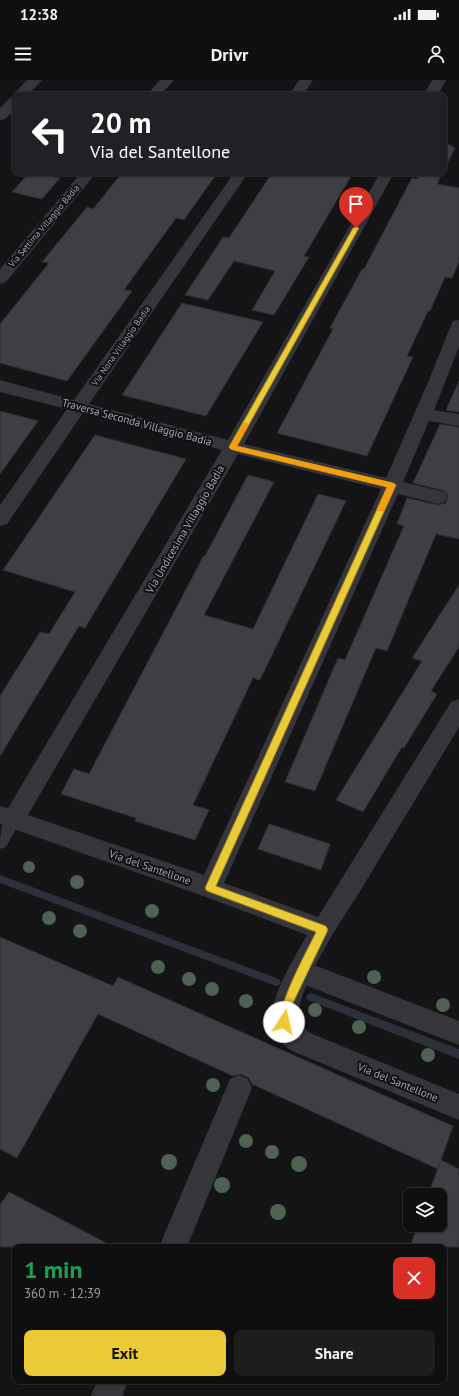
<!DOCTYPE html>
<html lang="en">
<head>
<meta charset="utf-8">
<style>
  :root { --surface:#0f0f10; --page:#1d1d1e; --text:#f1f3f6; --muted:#9b9c9f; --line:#2f2f30; --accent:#ebca37 }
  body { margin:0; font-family:"PT Sans",sans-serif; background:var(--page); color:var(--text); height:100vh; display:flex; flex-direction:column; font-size:15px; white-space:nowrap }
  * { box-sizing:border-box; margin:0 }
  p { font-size:13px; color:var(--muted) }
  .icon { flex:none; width:22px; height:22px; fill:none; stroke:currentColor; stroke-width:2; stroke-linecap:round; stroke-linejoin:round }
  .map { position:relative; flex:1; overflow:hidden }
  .sheet { position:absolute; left:12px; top:1164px; width:435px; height:140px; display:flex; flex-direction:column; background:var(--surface); border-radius:8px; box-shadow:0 1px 3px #0004,0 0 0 1px var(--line) }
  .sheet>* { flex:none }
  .banner { position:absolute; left:12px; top:12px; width:435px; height:84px; border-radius:8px; box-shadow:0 1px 3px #0004,0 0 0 1px var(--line); background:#202124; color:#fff; overflow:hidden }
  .tools { position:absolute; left:403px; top:1108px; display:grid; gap:8px }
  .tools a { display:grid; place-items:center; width:44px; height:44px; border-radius:8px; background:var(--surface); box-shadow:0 1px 3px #0004,0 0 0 1px var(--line); font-size:20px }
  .pin { position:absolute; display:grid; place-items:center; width:34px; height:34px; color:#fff; margin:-41px -17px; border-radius:50% 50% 50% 0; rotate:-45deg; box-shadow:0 0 4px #0007 }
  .pin .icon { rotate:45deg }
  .me { position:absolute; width:44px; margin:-22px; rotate:10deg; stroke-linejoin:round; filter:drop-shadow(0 0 3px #0008) }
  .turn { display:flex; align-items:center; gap:14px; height:84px; padding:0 12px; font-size:18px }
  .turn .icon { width:52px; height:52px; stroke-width:2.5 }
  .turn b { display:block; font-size:28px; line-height:34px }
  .round { display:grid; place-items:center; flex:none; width:42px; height:42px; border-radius:8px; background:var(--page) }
  .overview { display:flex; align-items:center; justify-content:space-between; height:68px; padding:0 12px }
  h1 { font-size:24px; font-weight:800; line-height:30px; color:#1e9e55 }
  .primary-button { display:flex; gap:8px; margin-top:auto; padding:8px 12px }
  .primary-button a { flex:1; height:46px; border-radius:8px; background:var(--accent); color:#111; font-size:16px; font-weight:800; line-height:46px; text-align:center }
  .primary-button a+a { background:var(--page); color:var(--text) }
  .status { display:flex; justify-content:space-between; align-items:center; height:28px; padding:0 20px; background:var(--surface); direction:ltr }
  .status svg { height:11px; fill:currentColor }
  header { display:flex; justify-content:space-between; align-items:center; height:52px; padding:0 12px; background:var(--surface); font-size:18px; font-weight:800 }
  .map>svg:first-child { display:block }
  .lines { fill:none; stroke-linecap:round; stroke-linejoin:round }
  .stream { fill:#2b3039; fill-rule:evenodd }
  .building { fill:#3e3e43; stroke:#2f2e32 }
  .service { fill:#35353a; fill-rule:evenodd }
  .pedestrian { fill:#35353a; fill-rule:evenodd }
  .minor { fill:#35353a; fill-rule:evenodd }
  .tree { fill:#4e6153 }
  .route { fill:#ebca37; stroke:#998324 }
  .slow { fill:#f59e0b }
  .labels { text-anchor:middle; stroke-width:4; stroke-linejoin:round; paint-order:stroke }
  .far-street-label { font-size:9px; fill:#a6a8b5; stroke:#0f0f11 }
  .street-label { font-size:11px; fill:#a6a8b5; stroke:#0f0f11 }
</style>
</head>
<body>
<div class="status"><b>12:38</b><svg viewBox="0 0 49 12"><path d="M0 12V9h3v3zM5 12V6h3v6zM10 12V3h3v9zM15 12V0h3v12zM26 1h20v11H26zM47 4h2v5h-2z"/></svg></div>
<header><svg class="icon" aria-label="menu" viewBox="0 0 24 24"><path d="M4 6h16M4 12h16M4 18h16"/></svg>Drivr<svg class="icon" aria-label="person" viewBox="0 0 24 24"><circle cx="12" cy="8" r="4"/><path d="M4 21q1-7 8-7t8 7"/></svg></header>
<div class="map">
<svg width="459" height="1316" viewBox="0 0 459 1316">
  <rect width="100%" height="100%" fill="#141416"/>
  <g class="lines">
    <g class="stream">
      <path d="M0 795 276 898 279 899 281 902 279 905 276 906 0 803Z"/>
      <path d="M311 913 459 969V979L308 920 306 917 308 914Z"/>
    </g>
  </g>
  <g class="building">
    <path d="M444 62 455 68 444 90Z"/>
    <path d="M29 93H37L60 98 42 119 12 112Z"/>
    <path d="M122 93H217L184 140 176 138 124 210 132 211 67 301 0 283V244L49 183 42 182 87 127 93 129Z"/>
    <path d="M272 93H353L304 176 309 177 274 235 252 230 275 191 234 181 208 220 185 215 223 157 229 158Z"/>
    <path d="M420 93H442L437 104 459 108V182L452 198 445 197 430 231H428L407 276 413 277 367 376 277 353 333 249 330 248 362 189H364L412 98 417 99Z"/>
    <path d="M182 223 263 242 206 336 122 315Z"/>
    <path d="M459 301V332L446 330Z"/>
    <path d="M0 331 38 341 0 394Z"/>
    <path d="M440 344 459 347V459L436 454 387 571 376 568 315 711 285 702 338 578 345 580 404 446 397 444 407 418 438 425 446 423 448 416 445 411 413 403Z"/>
    <path d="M95 355 186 379 85 548 79 546 0 676V616L40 552 49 554 75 512 3 490Z"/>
    <path d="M248 395 274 402 204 535 253 549 318 414 346 421 260 600 253 598 193 725 209 730 195 760 135 741 136 738 61 714 74 689 89 694 204 475 205 476Z"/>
    <path d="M459 505V567L431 611 437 614 404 668 402 667 363 732 336 720 422 581 412 578Z"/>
    <path d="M269 744 330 764 321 790 258 769Z"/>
    <path d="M0 857 113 906 118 897 453 1046 441 1080 459 1089V1167H410L418 1145H440V1115H428L440 1083 438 1089 252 1004 249 998 240 994 233 996 98 934 17 1078 0 1069Z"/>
    <path d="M9 1112 114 1167H0V1125Z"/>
  </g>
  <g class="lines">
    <path class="service" d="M13 733 19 735 21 740 6 767 0 769C0 756 0 738 13 733Z"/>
    <g class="pedestrian">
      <path d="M301 880 459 941V965L292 900 288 892 292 884Z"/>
      <path d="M239 995 248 999 252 1008 187 1167H159L230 999Z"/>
      <path d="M97 1301H128L122 1316H91Z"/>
    </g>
    <g class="minor">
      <path d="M27 0H42L28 15H15V29L5 39 0 40V28L10 18 15 17 13 15Z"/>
      <path d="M160 0H174L161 15H147Z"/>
      <path d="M299 0H313L303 15H289Z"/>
      <path d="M432 0H446L438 15H424Z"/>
      <path d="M81 93H96L6 202 0 204V189Z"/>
      <path d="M234 93H248L89 324 228 360 380 93H394L244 364 386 398 429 300 451 245 453 241 459 240V267L434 330 459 334V346L429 341 403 402 445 412 447 417 445 422 438 424 398 414 224 803 318 837 451 622 459 619V647C427 701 394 754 362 808 339 845 301 898 297 941L310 953 459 1014V1040L292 971C282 964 272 954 271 941 270 918 295 876 307 855L206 817 0 744V726L8 728 222 370 83 333 7 444 0 446V425L67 329 0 312V300L74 320ZM238 374 381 409 204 795 28 735Z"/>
    </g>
  </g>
  <g class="tree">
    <circle cx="29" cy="787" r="6"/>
    <circle cx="77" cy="802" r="7"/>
    <circle cx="152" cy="831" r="7"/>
    <circle cx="49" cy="838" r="7"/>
    <circle cx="80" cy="851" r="7"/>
    <circle cx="158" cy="887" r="7"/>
    <circle cx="374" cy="897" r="7"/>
    <circle cx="189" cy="899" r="7"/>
    <circle cx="212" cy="909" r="7"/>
    <circle cx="246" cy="921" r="7"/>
    <circle cx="443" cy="925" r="7"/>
    <circle cx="315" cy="930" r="7"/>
    <circle cx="359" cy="947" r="7"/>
    <circle cx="428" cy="975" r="7"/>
    <circle cx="213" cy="1005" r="7"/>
    <circle cx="246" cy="1061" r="7"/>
    <circle cx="272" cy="1072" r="7"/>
    <circle cx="169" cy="1082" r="8"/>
    <circle cx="299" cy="1084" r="8"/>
    <circle cx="222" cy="1105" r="8"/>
    <circle cx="278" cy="1132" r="8"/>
  </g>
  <path class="route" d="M356 146 359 148 237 366 392 403 396 405 216 806 326 846 328 850 292 925 288 945 284 947 281 945C274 930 308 869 316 852L207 811 205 808 387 407 233 370 229 367 353 148Z"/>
  <path class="slow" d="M246 342 249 344 237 366 394 403 396 405 384 431H378L377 429 387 407 230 369 229 367 243 343Z"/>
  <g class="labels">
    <g class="far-street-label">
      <text transform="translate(44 146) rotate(-50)" y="3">Via Settima Villaggio Badia</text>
      <text transform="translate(121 266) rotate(-55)" y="3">Via Nona Villaggio Badia</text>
    </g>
    <g class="street-label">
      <text transform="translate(137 342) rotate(15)" y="4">Traversa Seconda Villaggio Badia</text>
      <text transform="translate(185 449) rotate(-60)" y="4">Via Undicesima Villaggio Badia</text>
      <text transform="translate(150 787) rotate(19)" y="4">Via del Santellone</text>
      <text transform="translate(398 1002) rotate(22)" y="4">Via del Santellone</text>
    </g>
  </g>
</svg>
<div class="tools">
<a><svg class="icon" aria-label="layers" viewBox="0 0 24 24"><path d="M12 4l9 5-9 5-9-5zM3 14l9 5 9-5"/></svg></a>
</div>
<div class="pin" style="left:356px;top:148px;background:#d93025"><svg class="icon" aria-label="arrive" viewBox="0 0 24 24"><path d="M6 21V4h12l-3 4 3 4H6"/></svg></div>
<svg class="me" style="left:284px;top:942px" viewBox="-20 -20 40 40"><circle r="19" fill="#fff"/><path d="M0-13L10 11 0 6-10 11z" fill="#ebca37"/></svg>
<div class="banner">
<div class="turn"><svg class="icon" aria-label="left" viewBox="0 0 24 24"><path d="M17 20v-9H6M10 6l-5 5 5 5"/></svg><div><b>20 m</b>Via del Santellone</div></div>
</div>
<section class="sheet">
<div class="overview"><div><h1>1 min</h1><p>360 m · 12:39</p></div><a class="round" style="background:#d93025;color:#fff"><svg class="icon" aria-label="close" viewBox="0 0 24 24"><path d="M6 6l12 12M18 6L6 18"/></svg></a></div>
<div class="primary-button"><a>Exit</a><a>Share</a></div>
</section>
</div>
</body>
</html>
